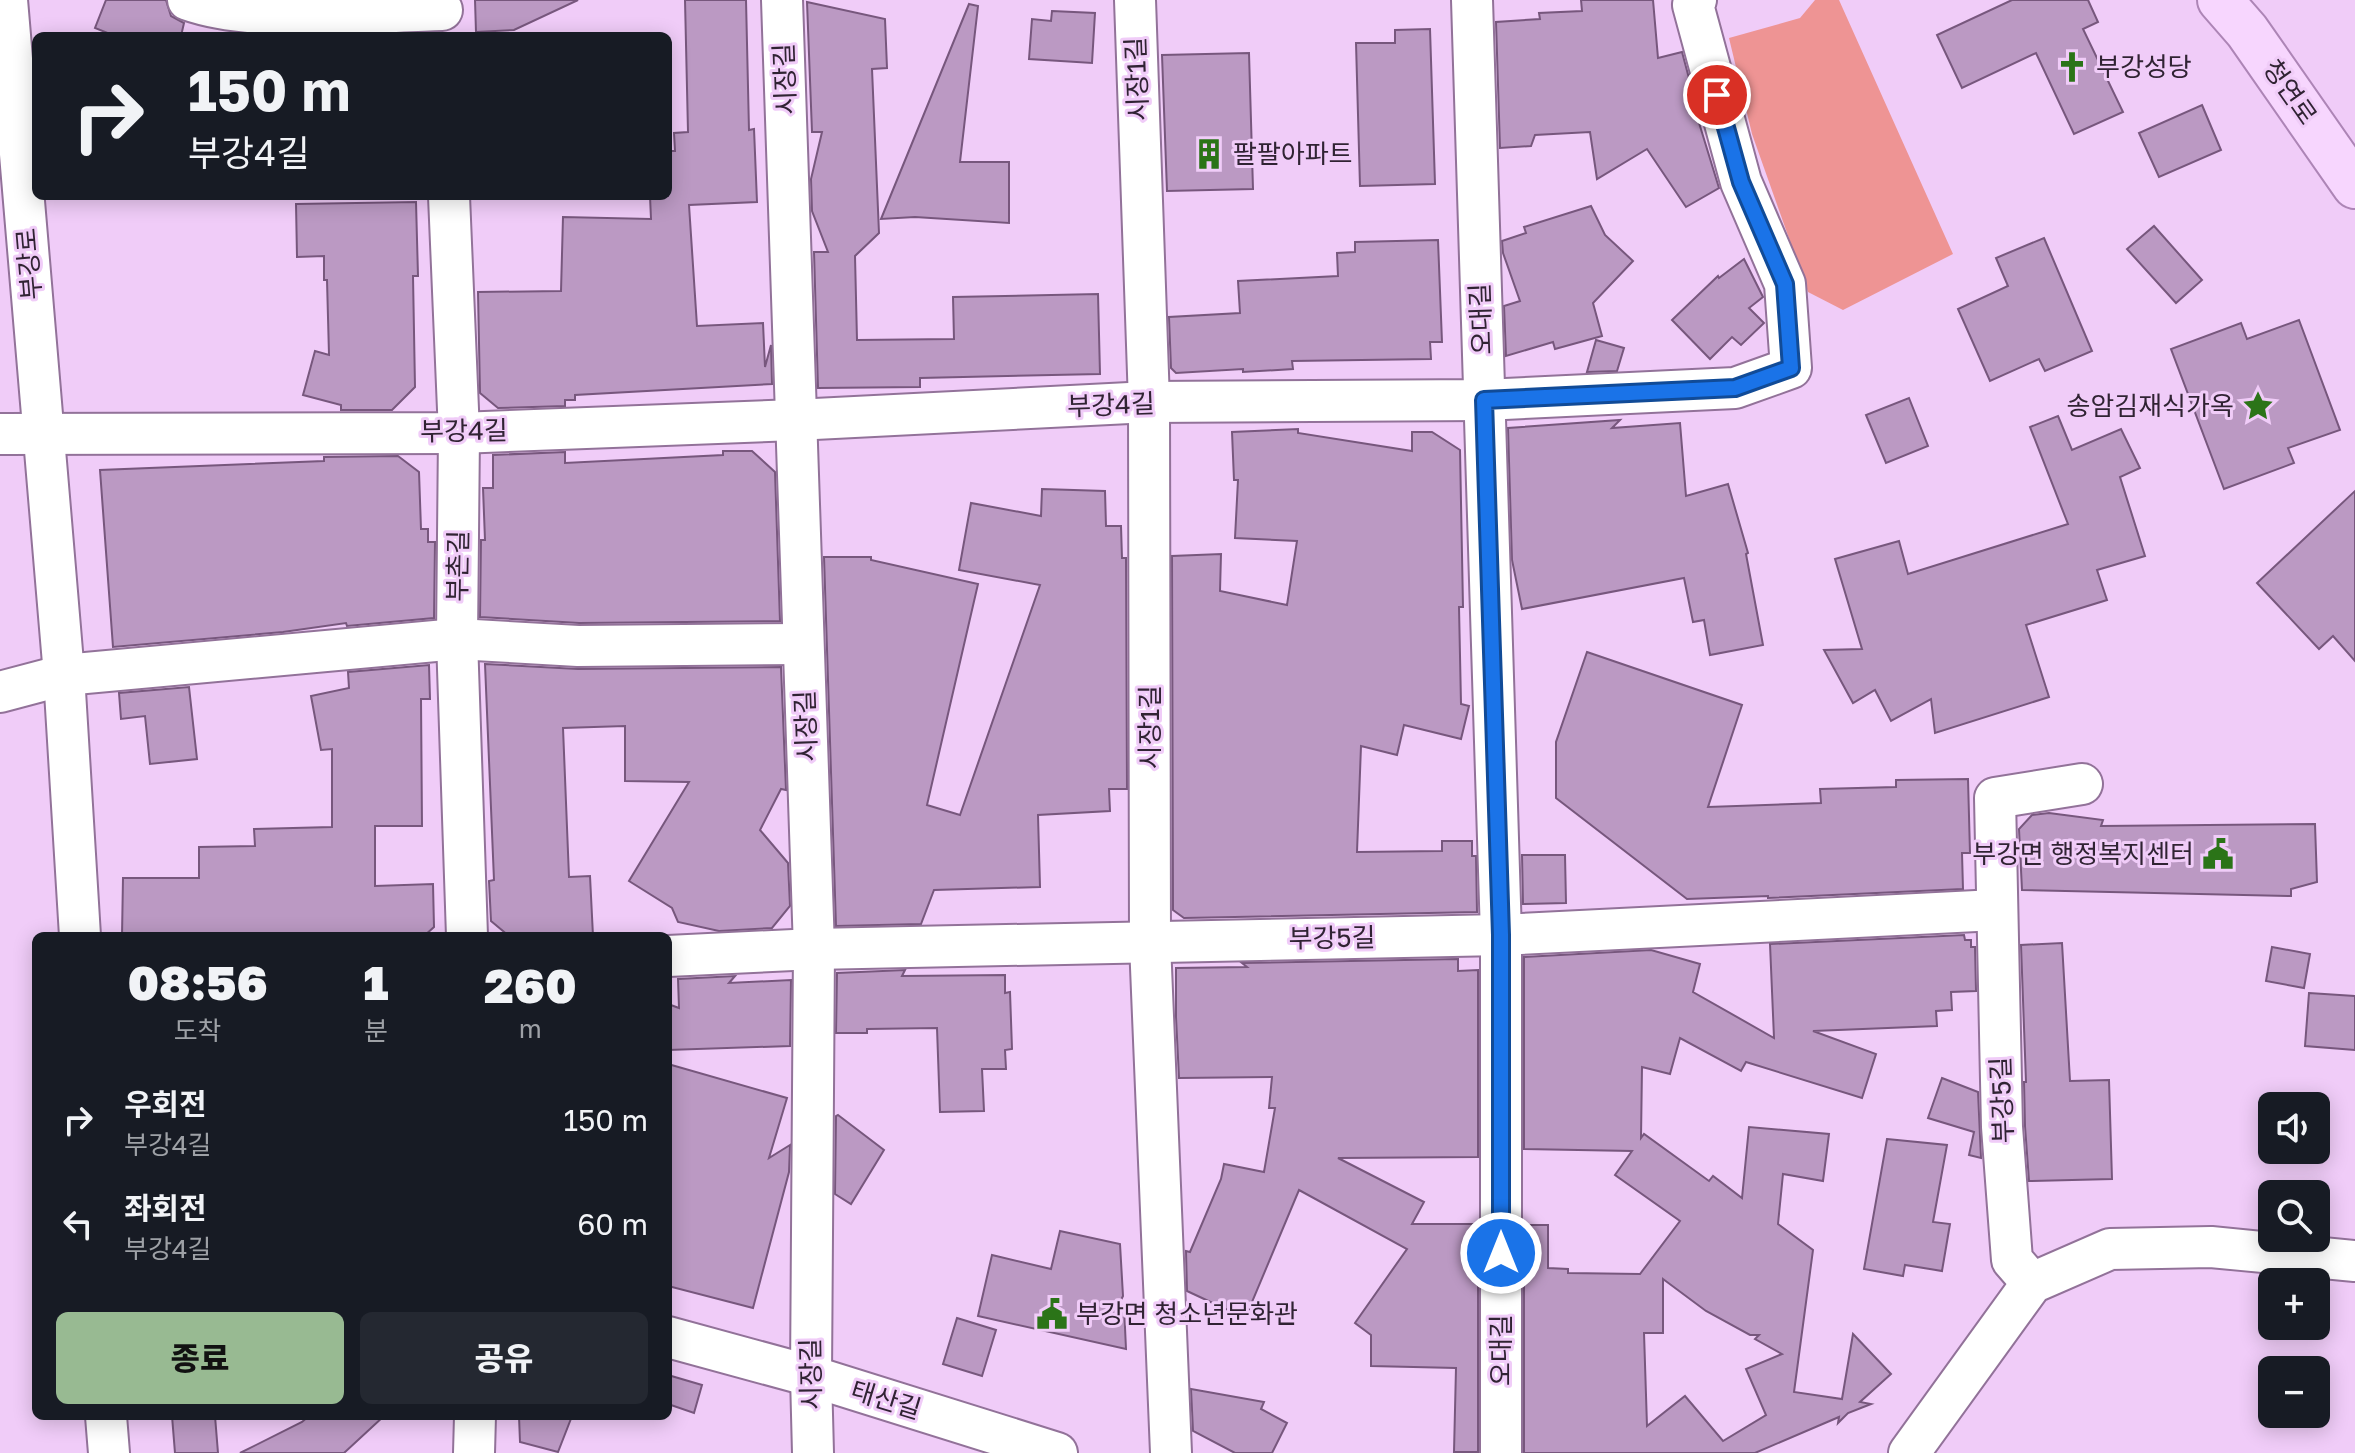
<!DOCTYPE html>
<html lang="ko">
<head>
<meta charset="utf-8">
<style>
  :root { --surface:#171b24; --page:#242831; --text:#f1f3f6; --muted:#9ea1a6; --accent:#98ba92 }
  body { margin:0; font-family:"Golos Text","Noto Sans KR",sans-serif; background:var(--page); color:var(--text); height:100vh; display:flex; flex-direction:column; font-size:30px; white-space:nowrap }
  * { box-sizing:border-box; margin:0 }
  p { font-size:26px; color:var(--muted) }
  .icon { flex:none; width:44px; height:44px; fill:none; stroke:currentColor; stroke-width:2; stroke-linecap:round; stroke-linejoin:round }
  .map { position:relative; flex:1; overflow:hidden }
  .sheet { position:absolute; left:32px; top:932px; width:640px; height:488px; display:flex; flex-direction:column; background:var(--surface); border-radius:12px; box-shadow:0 4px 20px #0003 }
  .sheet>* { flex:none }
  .hud { position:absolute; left:32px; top:32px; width:640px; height:168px; border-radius:12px; box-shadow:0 4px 20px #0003; background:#171b24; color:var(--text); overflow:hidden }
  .fabs { position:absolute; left:2258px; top:1092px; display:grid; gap:16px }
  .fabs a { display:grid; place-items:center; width:72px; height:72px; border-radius:12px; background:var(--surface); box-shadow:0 4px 20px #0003; font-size:40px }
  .pin { position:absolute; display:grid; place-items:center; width:68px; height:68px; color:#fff; margin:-34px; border:4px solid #fff; border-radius:50%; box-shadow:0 2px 8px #0007 }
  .me { position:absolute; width:88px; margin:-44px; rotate:0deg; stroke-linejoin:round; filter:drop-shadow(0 0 6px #0008) }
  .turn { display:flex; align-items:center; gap:28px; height:168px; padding:0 24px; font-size:36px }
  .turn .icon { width:104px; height:104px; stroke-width:2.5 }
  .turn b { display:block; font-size:56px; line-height:68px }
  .eta { display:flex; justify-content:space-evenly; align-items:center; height:136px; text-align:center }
  .eta b { font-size:48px; font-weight:800; line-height:56px }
  .action { display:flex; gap:16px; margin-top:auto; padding:16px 24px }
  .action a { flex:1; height:92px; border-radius:12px; background:var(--accent); color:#111; font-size:32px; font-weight:800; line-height:92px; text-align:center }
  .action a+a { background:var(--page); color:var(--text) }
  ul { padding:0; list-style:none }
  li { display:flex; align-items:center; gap:24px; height:104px; padding:0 24px }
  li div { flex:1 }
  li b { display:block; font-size:30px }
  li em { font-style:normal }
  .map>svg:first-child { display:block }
  .green { fill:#ee9494 }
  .building { fill:#bb99c3; stroke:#77577d; stroke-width:2; fill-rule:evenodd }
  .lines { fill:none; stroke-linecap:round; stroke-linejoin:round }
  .minor-casing { stroke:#927299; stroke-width:44 }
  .major-casing { stroke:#ad85b6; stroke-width:48 }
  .minor { stroke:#fff; stroke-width:40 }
  .major { stroke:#f7d6fe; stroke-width:44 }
  .route-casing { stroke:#114b97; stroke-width:20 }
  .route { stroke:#1a73e8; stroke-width:14 }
  .labels { text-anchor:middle; stroke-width:6; stroke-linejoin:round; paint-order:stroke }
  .poi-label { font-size:26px; fill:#302333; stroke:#f0ccf8; text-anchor:start }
  .street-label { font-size:26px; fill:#302333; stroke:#f0ccf8 }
</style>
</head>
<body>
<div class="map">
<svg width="2355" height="1453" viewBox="0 0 2355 1453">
  <rect width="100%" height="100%" fill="#f0ccf8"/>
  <path class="green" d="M1815 0H1839L1953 254 1843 310 1808 292 1752 134 1729 38 1800 18Z"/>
  <g class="building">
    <path d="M106 0H166L171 16 184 23 181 36H115L95 28Z"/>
    <path d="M475 0H578L514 30 476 32Z"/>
    <path d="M685 0H746L749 130 754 129 757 202 689 205 697 326 763 323 765 367 771 345 772 384 575 395V400H565V406L498 408 480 393 478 292 561 291 563 217 651 219 650 196H668V151H675L674 133 688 132Z"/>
    <path d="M1581 0H1653L1658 58 1682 52 1698 112 1696 113 1719 188 1686 207 1647 149 1597 179 1590 132 1535 135 1531 146 1500 148 1496 22 1540 19 1539 13 1582 11Z"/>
    <path d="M2012 0H2088L2098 22 2083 29 2123 112 2074 134 2036 53 1962 88 1937 35Z"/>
    <path d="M807 2 885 19 887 68 872 69 879 233 855 256 857 340 954 339 953 297 1098 294 1100 374 920 378V387L818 388 814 252H828L812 211 811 179 822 132H812Z"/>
    <path d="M969 4 978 6 960 162H1009V223L915 217 881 219Z"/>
    <path d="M1052 11 1095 13 1092 63 1029 59 1032 19 1051 21Z"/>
    <path d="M1430 29 1435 184 1360 186 1356 43H1395V30Z"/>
    <path d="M1249 53 1253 189 1167 191 1162 55Z"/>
    <path d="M2202 105 2221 150 2159 177 2139 133Z"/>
    <path d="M416 202 418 276H413L415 387 392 410H341V405L303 395 315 351 329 355 327 280H324V256L297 257 296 204Z"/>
    <path d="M1591 206 1605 235 1633 261 1593 303 1602 336 1555 349 1553 342 1506 356 1504 306 1520 301 1503 253 1502 241 1526 233 1524 227Z"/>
    <path d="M2154 226 2202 280 2176 303 2127 249Z"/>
    <path d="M2044 238 2092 351 2045 371 2039 359 1990 381 1958 309 2008 286 1996 258Z"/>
    <path d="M1438 240 1442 342H1430L1431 359 1292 361 1293 369 1243 372V369L1176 373 1171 368 1169 317 1240 313 1238 281 1338 276 1337 253 1355 252V242Z"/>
    <path d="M1744 259 1763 297 1749 308 1764 323 1741 345 1732 337 1710 359 1672 320 1718 276 1719 278Z"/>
    <path d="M2299 320 2340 430 2288 448 2294 463 2224 489 2171 349 2241 323 2247 339Z"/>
    <path d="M1596 340 1624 348 1617 371 1587 372Z"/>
    <path d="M1909 398 1928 446 1886 463 1866 415Z"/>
    <path d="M2058 416 2072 450 2121 429 2140 468 2120 477 2145 556 2097 570 2107 600 2026 625 2049 697 1935 733 1931 699 1891 721 1875 690 1853 703 1824 650 1862 649 1835 559 1899 541 1908 574 2068 524 2030 427Z"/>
    <path d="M1620 420 1612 428 1680 423 1686 496 1728 484 1748 553 1746 554 1763 645 1710 655 1704 620 1693 622 1684 578 1522 609 1512 560 1508 428Z"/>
    <path d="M1298 429V433L1412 451V432H1432L1460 450 1463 607H1459L1461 704 1469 706 1461 739 1404 725 1397 755 1361 746 1357 852 1442 851V841H1472V856H1476L1477 912 1184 918 1173 910 1172 556 1221 554 1220 591 1287 605 1297 541 1235 538 1238 480H1234L1232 432Z"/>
    <path d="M723 451H752L775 472 780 621 579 623 480 617 481 540H485L483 488H493V455L565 452V463L723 455Z"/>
    <path d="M398 456 419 472 421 529H428V542H435L434 618 347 626 346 623 283 632 113 647 100 470 324 461V457Z"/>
    <path d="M1042 489 1105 491 1106 526H1121L1122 558H1126L1127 789H1109L1110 811 1038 815 1040 887 934 890 921 924 836 926 824 557H871V560L978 584 927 805 960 815 1040 585 959 570 971 503 1041 516Z"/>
    <path d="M2355 491V661L2333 636 2319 649 2257 583Z"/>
    <path d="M1587 652 1742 705 1708 807 1821 803 1820 789 1896 787V780L1968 779 1970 853H1962L1963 889 1768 898V896L1687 899 1556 798V742Z"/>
    <path d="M485 664 578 669 781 667 786 790 781 789 760 830 788 863 790 906 772 928 719 931 678 922 672 908 629 881 689 782 625 781V726L563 728 569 877 590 876 593 936H509L491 921 489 881 494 880Z"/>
    <path d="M429 665 430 699H421L422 826H375V886L433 884 434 927 424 936H122L123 878H199V847L255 846 254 829 332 827V749L321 750 311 696 349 688 348 672Z"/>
    <path d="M189 687 197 759 150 764 145 716 121 719 119 693Z"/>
    <path d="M2049 813 2103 820 2101 826 2315 824 2317 882 2291 889V896L2022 890 2019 829 2032 815Z"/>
    <path d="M1522 855H1565L1566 903 1523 904Z"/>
    <path d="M1964 935 1965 940H1971V947H1975L1976 991 1951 992 1952 1010 1936 1011 1937 1026 1813 1031 1876 1054 1862 1098 1746 1062 1741 1071 1680 1038 1670 1074 1642 1067 1641 1138 1644 1134 1709 1181 1713 1176 1742 1198 1749 1127 1829 1134 1823 1181 1783 1174 1778 1224 1813 1250 1794 1392 1842 1399 1853 1334 1891 1374 1860 1402 1871 1404 1848 1413 1838 1423 1839 1417 1755 1453H1524V1225H1548V1268L1568 1269V1273L1640 1274 1680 1221 1615 1175 1632 1151 1524 1149V957L1651 950 1700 964 1693 992 1774 1038 1770 944ZM1663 1279 1706 1311 1750 1335H1759L1755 1339 1782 1354 1746 1369 1766 1415 1723 1441 1685 1396 1647 1426 1644 1333H1663Z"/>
    <path d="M2062 943 2070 1081 2109 1080 2112 1179 2029 1181 2025 1126 2024 1082H2026L2021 945Z"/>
    <path d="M2272 947 2310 954 2304 988 2266 981Z"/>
    <path d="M1458 959V971L1478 970V1157L1338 1158 1424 1202 1412 1224H1478V1452H1454L1456 1368 1371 1366V1335L1355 1323 1407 1249 1299 1190 1247 1314 1232 1312 1187 1291 1186 1251 1190 1252 1221 1179 1224 1164 1264 1172 1275 1108H1269L1272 1077 1179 1078 1176 1017V968L1247 967 1242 963Z"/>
    <path d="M905 970 902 976 1005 975V993L1010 992 1012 1049 1005 1050 1006 1069H982L984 1111 940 1112 937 1028 867 1029V1033H836L837 973Z"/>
    <path d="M735 976 729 983 791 980 790 1046 668 1050V1004L679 1008 678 979Z"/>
    <path d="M2309 993 2355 996V1050L2305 1046Z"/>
    <path d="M668 1064 787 1098 769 1158 790 1145 789 1172 753 1308 668 1286Z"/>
    <path d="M1942 1078 1978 1092 1981 1158 1969 1155 1974 1132 1928 1118Z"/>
    <path d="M838 1115 884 1150 851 1204 835 1194 836 1116Z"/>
    <path d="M1887 1139 1947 1145 1933 1222 1950 1224 1942 1271 1905 1265 1903 1276 1864 1269Z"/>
    <path d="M1060 1231 1120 1244 1123 1296 1119 1304 1124 1306 1126 1349 978 1316 992 1255 1051 1269Z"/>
    <path d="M957 1318 996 1330 982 1376 943 1364Z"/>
    <path d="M668 1375 702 1385 694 1413 668 1404Z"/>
    <path d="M1191 1389 1264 1402 1261 1409 1287 1423 1272 1453H1235L1193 1431Z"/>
    <path d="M172 1416H215L218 1453H175Z"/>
    <path d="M309 1416H384L344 1453H240L302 1422Z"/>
    <path d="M519 1416H572L558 1452 520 1442Z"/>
  </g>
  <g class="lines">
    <defs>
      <g id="minor">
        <path d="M7 0 64 675 80 936"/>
        <path d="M188 0C256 24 368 12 442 10"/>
        <path d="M782 0 814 949 811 1376 813 1453"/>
        <path d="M1135 0 1149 402 1150 943 1171 1453"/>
        <path d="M1472 0 1501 935V1453"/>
        <path d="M449 196 459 433 457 639 467 936"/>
        <path d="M0 434 459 433 795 420 1149 402 1484 400 1735 388 1791 368 1785 284 1741 182 1693 5 1696 0"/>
        <path d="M0 692 64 675 457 639 578 646 803 644"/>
        <path d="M668 956 814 949 1501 935 1996 910"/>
        <path d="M2032 1283 2012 1260 2002 1127 1995 798 2082 784"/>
        <path d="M668 1337 811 1376 1057 1453"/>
        <path d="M106 1416 109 1453"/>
        <path d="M474 1453 475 1416"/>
        <path d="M1909 1453 2032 1283 2110 1249 2211 1247 2355 1261"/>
      </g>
      <path id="major" d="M2220 0 2247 31 2355 186"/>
    </defs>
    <use href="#minor" class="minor-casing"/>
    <use href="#major" class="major-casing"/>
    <use href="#minor" class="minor"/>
    <use href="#major" class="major"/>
  </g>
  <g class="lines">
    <defs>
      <path id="route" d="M1501 1253V935L1484 400 1735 388 1791 368 1785 284 1741 182 1717 95"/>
    </defs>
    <use href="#route" class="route-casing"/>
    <use href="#route" class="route"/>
  </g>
  <defs>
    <symbol id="church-bare" viewBox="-9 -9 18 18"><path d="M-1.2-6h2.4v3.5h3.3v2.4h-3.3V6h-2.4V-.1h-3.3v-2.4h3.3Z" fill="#2b7418" stroke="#f0ccf8" stroke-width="2.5" paint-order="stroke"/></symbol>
    <symbol id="building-bare" viewBox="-9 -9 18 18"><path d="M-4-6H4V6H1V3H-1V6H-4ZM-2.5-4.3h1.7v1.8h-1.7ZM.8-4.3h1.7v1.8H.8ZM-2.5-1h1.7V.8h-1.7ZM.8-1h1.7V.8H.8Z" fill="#2b7418" stroke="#f0ccf8" stroke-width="2.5" paint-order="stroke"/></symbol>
    <symbol id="sight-bare" viewBox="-9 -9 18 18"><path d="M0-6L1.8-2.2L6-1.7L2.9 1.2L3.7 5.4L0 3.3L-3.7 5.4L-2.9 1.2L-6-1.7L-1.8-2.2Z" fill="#2b7418" stroke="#f0ccf8" stroke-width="2.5" paint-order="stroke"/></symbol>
    <symbol id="civic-bare" viewBox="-9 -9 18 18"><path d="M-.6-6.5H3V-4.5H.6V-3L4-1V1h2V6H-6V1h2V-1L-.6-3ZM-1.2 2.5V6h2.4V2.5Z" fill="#2b7418" stroke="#f0ccf8" stroke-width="2.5" paint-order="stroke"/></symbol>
  </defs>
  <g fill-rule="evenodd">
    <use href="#church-bare" x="2050" y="45" width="44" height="44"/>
    <use href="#building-bare" x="1187" y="132" width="44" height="44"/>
    <use href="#sight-bare" x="2236" y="384" width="44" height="44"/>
    <use href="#civic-bare" x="2196" y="832" width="44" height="44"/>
    <use href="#civic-bare" x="1030" y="1292" width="44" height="44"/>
  </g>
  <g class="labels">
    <g class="poi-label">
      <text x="2096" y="76">부강성당</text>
      <text x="1233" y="163">팔팔아파트</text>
      <text x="2234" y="415" text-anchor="end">송암김재식가옥</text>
      <text x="2194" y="863" text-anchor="end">부강면 행정복지센터</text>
      <text x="1076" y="1323">부강면 청소년문화관</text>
    </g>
    <g class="street-label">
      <text transform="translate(785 79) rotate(-92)" y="9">시장길</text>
      <text transform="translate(1137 79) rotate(-92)" y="9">시장1길</text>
      <text transform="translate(2290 92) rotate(55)" y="9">청연로</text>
      <text transform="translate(29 264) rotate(-95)" y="9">부강로</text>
      <text transform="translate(1481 319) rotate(-92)" y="9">오대길</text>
      <text transform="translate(1111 405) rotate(-2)" y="9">부강4길</text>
      <text transform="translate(464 431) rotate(-1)" y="9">부강4길</text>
      <text transform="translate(458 566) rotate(-89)" y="9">부촌길</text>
      <text transform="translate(806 726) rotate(-92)" y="9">시장길</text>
      <text transform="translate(1150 727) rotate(-90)" y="9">시장1길</text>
      <text transform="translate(1332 938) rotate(-1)" y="9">부강5길</text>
      <text transform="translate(2002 1100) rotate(-92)" y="9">부강5길</text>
      <text transform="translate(1501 1350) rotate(-90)" y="9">오대길</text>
      <text transform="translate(811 1374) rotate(-91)" y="9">시장길</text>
      <text transform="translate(886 1400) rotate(17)" y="9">태산길</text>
    </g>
  </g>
</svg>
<div class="fabs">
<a><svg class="icon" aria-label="sound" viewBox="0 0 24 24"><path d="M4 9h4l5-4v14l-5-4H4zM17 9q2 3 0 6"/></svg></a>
<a><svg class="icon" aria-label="search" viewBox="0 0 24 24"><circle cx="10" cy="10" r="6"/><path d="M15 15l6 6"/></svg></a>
<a>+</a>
<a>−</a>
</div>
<div class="pin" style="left:1717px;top:95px;background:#d93025"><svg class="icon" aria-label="arrive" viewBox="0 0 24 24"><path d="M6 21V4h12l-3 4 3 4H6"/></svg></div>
<svg class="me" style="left:1501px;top:1253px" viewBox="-20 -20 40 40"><circle r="17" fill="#1a73e8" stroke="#fff" stroke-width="3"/><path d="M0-11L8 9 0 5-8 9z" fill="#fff"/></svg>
<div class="hud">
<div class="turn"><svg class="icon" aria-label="right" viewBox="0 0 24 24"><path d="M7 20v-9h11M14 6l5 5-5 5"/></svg><div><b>150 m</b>부강4길</div></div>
</div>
<section class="sheet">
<div class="eta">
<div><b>08:56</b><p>도착</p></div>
<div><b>1</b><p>분</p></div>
<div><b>260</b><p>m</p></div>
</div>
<ul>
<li><svg class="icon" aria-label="right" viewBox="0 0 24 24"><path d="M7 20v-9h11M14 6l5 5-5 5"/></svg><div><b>우회전</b><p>부강4길</p></div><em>150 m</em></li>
<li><svg class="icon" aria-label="left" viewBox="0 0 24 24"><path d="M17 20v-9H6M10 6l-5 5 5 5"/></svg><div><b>좌회전</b><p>부강4길</p></div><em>60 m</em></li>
</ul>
<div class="action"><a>종료</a><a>공유</a></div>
</section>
</div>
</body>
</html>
